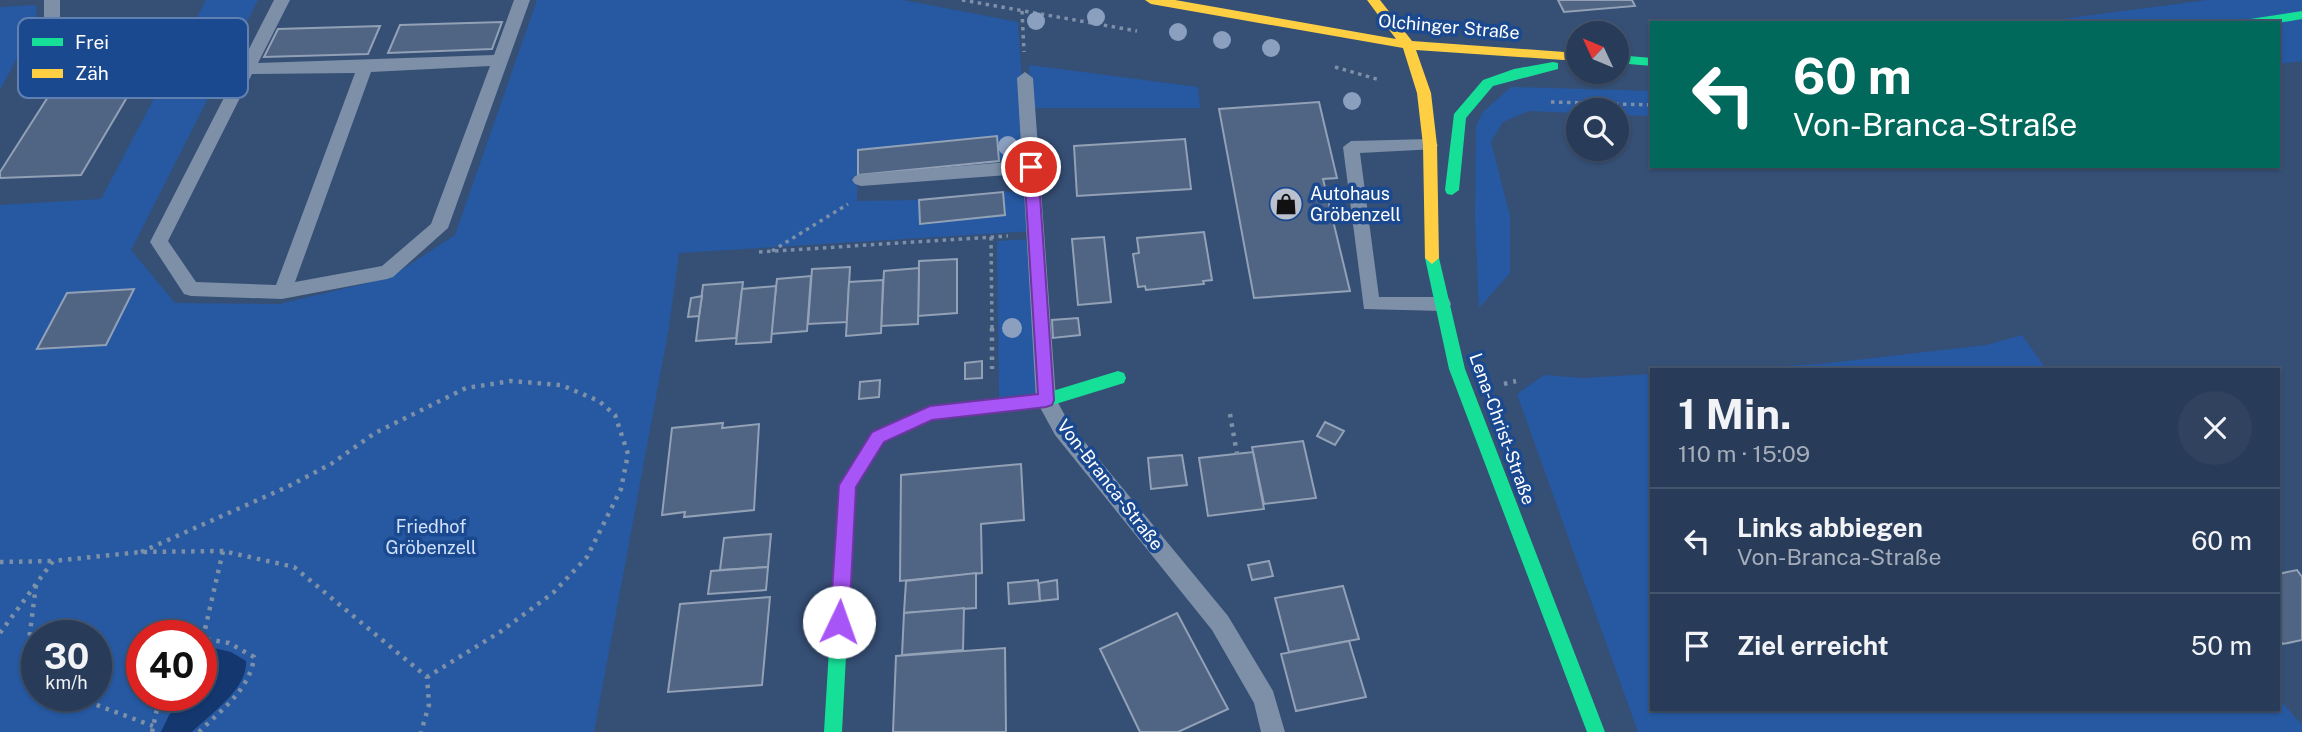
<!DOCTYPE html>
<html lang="de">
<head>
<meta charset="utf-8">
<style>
  :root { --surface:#283b58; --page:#30425e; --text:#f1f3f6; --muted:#a5adba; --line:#44556e }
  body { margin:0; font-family:"Public Sans",sans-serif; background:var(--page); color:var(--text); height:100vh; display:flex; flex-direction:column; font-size:26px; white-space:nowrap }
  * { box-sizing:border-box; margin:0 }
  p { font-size:23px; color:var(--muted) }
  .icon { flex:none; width:38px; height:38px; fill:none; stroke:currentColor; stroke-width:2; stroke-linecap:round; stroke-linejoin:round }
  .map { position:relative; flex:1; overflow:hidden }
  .details { position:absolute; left:1650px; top:368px; width:630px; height:343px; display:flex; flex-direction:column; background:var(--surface); border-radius:0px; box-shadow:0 2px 5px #0004,0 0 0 2px var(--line) }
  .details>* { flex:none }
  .guide { position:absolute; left:1650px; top:21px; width:630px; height:147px; border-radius:0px; box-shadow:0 2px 5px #0004,0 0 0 2px var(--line); background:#00695c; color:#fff; overflow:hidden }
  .needle { width:46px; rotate:314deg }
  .buttons { position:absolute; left:1566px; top:21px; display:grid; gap:14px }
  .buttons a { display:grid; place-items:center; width:63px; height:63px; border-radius:50%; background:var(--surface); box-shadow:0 2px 5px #0004,0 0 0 2px var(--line); font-size:35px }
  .speed { position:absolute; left:21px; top:620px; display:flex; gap:14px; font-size:35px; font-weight:700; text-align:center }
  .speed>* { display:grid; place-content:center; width:91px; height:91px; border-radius:50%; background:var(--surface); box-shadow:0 2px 5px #0004,0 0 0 2px var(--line); line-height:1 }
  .speed small { font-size:18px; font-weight:400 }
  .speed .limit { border:10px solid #d22; background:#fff; color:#111 }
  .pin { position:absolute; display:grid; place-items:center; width:60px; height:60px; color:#fff; margin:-30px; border:4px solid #fff; border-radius:50%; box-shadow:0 2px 7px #0007 }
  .me { position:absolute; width:77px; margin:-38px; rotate:3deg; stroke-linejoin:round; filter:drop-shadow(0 0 5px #0008) }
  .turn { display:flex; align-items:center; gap:24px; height:147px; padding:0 28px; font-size:32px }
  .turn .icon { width:91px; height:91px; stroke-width:2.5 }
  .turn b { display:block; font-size:49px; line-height:60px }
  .round { display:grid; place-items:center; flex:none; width:74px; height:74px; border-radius:37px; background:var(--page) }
  .head { display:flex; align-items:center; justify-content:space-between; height:119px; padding:0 28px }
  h1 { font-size:42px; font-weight:700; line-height:52px }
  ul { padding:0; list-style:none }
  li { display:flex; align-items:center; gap:21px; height:105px; padding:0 28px; border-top:2px solid var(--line) }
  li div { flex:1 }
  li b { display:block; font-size:26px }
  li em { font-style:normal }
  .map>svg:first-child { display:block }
  .green { fill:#2659a2; fill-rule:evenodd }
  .water { fill:#15376f }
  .building { fill:#506484; stroke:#92a1b6; stroke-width:2 }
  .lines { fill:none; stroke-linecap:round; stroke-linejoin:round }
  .path-far1 { stroke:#7d90a8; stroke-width:3.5; stroke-dasharray:3.5 4.5; stroke-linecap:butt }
  .path { stroke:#7d90a8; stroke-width:4.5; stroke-dasharray:3.5 6; stroke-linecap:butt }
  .lane { fill:#7d90a8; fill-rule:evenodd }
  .fast { fill:#16e098; fill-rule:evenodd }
  .slow { fill:#ffcf43; fill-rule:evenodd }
  .tree { fill:#8b9fbe }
  .route { fill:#a855f7; stroke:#6d37a1; stroke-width:2 }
  .labels { text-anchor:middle; stroke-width:7; stroke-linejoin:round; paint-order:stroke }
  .street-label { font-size:18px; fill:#fff; stroke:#1b4990 }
  .poi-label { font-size:18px; fill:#fff; stroke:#1b4990; text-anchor:start }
  .park-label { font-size:18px; fill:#d0e1fa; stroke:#1b4990 }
  .key { fill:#1b4990; stroke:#5f80b1; stroke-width:2 }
  .key-label { font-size:19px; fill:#fff }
</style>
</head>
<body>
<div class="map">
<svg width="2302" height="732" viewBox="0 0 2302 732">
  <rect width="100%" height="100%" fill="#364f75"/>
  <g class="green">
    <path d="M206 0H258L131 250 175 303 279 304 389 278 455 235 537 0H903L1018 22 1027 158 999 161 996 136 858 150 857 201 919 200 920 224 1004 215 1003 192 1029 190 1033 231 679 253 669 327 594 732H0V205L101 199ZM37 635H96V695H37ZM142 635H201V695H142Z"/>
    <path d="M2207 0H2302V61L2279 64 2278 23H2032Z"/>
    <path d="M36 5 37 20 0 90V7Z"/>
    <path d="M1029 65 1198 87 1200 108H1030Z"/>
    <path d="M1511 87 1652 91V116L1617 115V110H1578V113L1529 111 1503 122 1491 142 1510 216V273L1479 308 1475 218 1476 126 1483 112Z"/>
    <path d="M1033 239 1038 396 999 399 997 241Z"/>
    <path d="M2022 335 2046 369H1727L1821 364 1986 345Z"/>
    <path d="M1652 374V709H2278L2279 699 2302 725V732H1638L1517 394 1544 375 1582 378Z"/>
  </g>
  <path class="water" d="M206 646 231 652 246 661C248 689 210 714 192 732H161L169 715 183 701 182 695H201V648Z"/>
  <g class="building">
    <path d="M1558 0H1632L1635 6 1564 12Z"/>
    <path d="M502 22 492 49 388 53 400 25Z"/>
    <path d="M380 26 368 54 264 57 278 29Z"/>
    <path d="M165 33 81 175 0 178V172L87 36Z"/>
    <path d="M1319 102 1337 178 1323 179 1350 291 1254 298 1219 109Z"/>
    <path d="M997 136 999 161 858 175V150Z"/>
    <path d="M1185 139 1191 189 1077 196 1074 146Z"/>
    <path d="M1003 192 1005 215 920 224 919 200Z"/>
    <path d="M1204 232 1212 280 1203 281 1204 284 1146 290 1145 286 1138 287 1133 254 1139 253 1137 238Z"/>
    <path d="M1104 237 1111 302 1078 305 1072 239Z"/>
    <path d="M957 259V313L918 316 919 261Z"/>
    <path d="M850 267 847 322 808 324 812 269Z"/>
    <path d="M919 268 918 324 881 326 884 271Z"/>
    <path d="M811 276 807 331 771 334 777 279Z"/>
    <path d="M883 280 881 333 846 336 849 282Z"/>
    <path d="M743 282 736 338 696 341 703 285Z"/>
    <path d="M776 286 771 342 736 344 742 289Z"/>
    <path d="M134 289 106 345 37 349 67 293Z"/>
    <path d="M702 296 699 316 688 317 691 298Z"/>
    <path d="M1078 318 1080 335 1053 338 1052 320Z"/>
    <path d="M982 361V378L965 379V363Z"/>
    <path d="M880 380 879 397 859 399 860 382Z"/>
    <path d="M1325 422 1344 431 1335 445 1317 436Z"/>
    <path d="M723 423 722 428 759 424 754 510 684 517 685 512 662 515 672 428Z"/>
    <path d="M1303 441 1316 498 1264 504 1252 447Z"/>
    <path d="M1253 452 1264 509 1208 516 1199 458Z"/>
    <path d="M1182 455 1187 485 1151 489 1148 458Z"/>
    <path d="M1021 464 1024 520 981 524 982 573 900 581 901 475Z"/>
    <path d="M771 534 768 567 720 570 724 538Z"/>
    <path d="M1269 561 1273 576 1252 580 1248 565Z"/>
    <path d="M768 567 766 590 708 594 711 571Z"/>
    <path d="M2297 570 2302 577V640L2283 644 2278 639V574Z"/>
    <path d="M976 573V608L904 613 906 581Z"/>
    <path d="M1038 580 1040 601 1009 604 1008 583Z"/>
    <path d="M1057 580 1058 599 1040 601 1039 583Z"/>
    <path d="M1343 586 1359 639 1289 652 1275 598Z"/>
    <path d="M770 597 762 685 668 692 680 604Z"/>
    <path d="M964 608 963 650 902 655 904 613Z"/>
    <path d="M1177 613 1228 709 1178 732H1140L1100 649Z"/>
    <path d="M1349 641 1366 697 1296 711 1281 654Z"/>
    <path d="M1005 648 1006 732H893L896 656Z"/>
  </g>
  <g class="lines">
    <g class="path-far1">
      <path d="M962 0 1137 31"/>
      <path d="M1022 11 1024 52"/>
      <path d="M1335 67 1380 80"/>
      <path d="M1551 102 1652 105"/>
      <path d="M991 237 992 330"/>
      <path d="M772 251 848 204"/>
      <path d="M759 252 1008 236"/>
    </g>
    <g class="path">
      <path d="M992 328V369"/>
      <path d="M1504 384 1516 381"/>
      <path d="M1230 414 1237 454"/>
      <path d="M141 552 287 487 331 464 375 433 466 388 511 381 561 385 599 401 615 415 628 454 621 489 587 557 553 593 500 632 427 677"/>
      <path d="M0 562 53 561"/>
      <path d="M36 585 29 640 37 668"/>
      <path d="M0 633 53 561 141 552 223 551 294 567 427 677 429 705 421 732"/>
      <path d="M203 638 223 551"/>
      <path d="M70 695 153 726"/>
      <path d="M152 732 160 695"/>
      <path d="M199 732C221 710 250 690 254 657L229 643 201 638"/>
    </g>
    <g class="lane">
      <path d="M44 0H60V21L131 17 139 22 131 27 52 32 44 27Z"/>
      <path d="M274 0H290L258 63 494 55 514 0H530L448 228 393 277 387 279 282 299 191 296 184 294 150 242ZM490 66 431 224 382 266 295 282 371 72ZM355 73 276 285 196 282 168 241 252 74Z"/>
      <path d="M1025 72 1033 78 1056 399 1069 423 1228 616 1273 691 1285 732H1261L1254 703 1212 630 1055 435 1036 400 1023 174 861 186 855 184 852 180 855 176 861 174 1022 161 1017 78Z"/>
      <path d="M1430 139 1438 145 1436 149 1360 153 1379 297H1442L1449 299 1451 304 1449 309 1442 311 1364 309 1343 147 1351 141Z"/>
    </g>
    <g class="fast">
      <path d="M2302 11V19L2278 23H2244L2250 19Z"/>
      <path d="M1617 55 1652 58V66L1617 63Z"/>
      <path d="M1553 62 1558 63V69L1493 86 1466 118 1459 190 1452 195 1447 194 1445 190 1454 114 1483 80 1514 69Z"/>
      <path d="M1432 252 1439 258 1465 369 1605 732H1587L1449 369 1425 258Z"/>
      <path d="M1118 371 1124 373 1126 378 1124 383 1046 407 933 420 884 442 855 486 842 732H824L839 485 872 432 931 406 1046 393Z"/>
    </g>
    <path class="slow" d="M1145 0H1175L1396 39 1367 0H1380L1412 41 1578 53V61L1416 50 1431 93 1437 145 1439 258 1432 264 1425 258 1423 145 1417 93 1403 48 1151 4Z"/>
  </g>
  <g class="tree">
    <circle cx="1096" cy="17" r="9"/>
    <circle cx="1036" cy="21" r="9"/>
    <circle cx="1178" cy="32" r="9"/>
    <circle cx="1222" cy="40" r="9"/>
    <circle cx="1271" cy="48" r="9"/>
    <circle cx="1352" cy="101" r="9"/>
    <circle cx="1008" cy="146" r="10"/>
    <circle cx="1012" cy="328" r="10"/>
  </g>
  <path class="route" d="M1031 161 1038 167 1054 400 1052 405 1046 407 932 420 884 442 856 487 849 622 846 628 839 631 833 628 830 622 839 485 872 432 930 406 1038 394 1024 167Z"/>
  <defs>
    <symbol id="shop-disc" viewBox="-11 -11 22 22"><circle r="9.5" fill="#b9c1cf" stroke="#1b4990"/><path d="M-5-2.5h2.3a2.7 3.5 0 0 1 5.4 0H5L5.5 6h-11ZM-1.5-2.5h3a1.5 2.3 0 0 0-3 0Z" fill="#111"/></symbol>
  </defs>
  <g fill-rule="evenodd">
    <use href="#shop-disc" x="1267" y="185" width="38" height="38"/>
  </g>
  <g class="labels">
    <g class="street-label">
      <text transform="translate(1449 27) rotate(5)" y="6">Olchinger Straße</text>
      <text transform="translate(1502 429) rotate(70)" y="6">Lena-Christ-Straße</text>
      <text transform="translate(1110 485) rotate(52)" y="6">Von-Branca-Straße</text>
    </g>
    <g class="poi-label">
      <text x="1310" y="200">Autohaus<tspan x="1310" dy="21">Gröbenzell</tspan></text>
    </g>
    <g class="park-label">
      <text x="431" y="533">Friedhof<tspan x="431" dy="21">Gröbenzell</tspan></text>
    </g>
  </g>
  <rect x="18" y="18" width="230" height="80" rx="10" class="key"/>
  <rect x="32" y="38" width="31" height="8" fill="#16e098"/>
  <rect x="32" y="69" width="31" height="9" fill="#ffcf43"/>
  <g class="key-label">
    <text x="75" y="49">Frei</text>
    <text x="75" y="80">Zäh</text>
  </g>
</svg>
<div class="buttons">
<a><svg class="needle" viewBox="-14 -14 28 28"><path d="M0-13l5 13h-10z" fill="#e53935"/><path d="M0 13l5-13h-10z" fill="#a5adba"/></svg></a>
<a><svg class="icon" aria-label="search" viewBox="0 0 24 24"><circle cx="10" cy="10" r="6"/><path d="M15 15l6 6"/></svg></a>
</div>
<div class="speed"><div>30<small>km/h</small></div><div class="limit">40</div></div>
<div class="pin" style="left:1031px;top:167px;background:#d93025"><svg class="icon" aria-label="arrive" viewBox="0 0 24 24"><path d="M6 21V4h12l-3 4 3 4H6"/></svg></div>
<svg class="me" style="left:839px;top:622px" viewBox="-20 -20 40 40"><circle r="19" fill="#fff"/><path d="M0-13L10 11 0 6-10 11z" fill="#a855f7"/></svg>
<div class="guide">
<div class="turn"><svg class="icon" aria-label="left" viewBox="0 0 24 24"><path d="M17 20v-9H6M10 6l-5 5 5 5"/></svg><div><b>60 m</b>Von-Branca-Straße</div></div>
</div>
<section class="details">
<div class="head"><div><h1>1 Min.</h1><p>110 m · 15:09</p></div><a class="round"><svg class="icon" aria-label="close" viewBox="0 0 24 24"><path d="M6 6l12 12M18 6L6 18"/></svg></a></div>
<ul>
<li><svg class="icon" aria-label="left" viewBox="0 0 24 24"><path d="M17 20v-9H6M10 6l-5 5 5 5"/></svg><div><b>Links abbiegen</b><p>Von-Branca-Straße</p></div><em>60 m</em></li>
<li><svg class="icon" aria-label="arrive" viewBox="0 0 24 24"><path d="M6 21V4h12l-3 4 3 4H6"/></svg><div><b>Ziel erreicht</b></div><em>50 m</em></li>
</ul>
</section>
</div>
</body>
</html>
